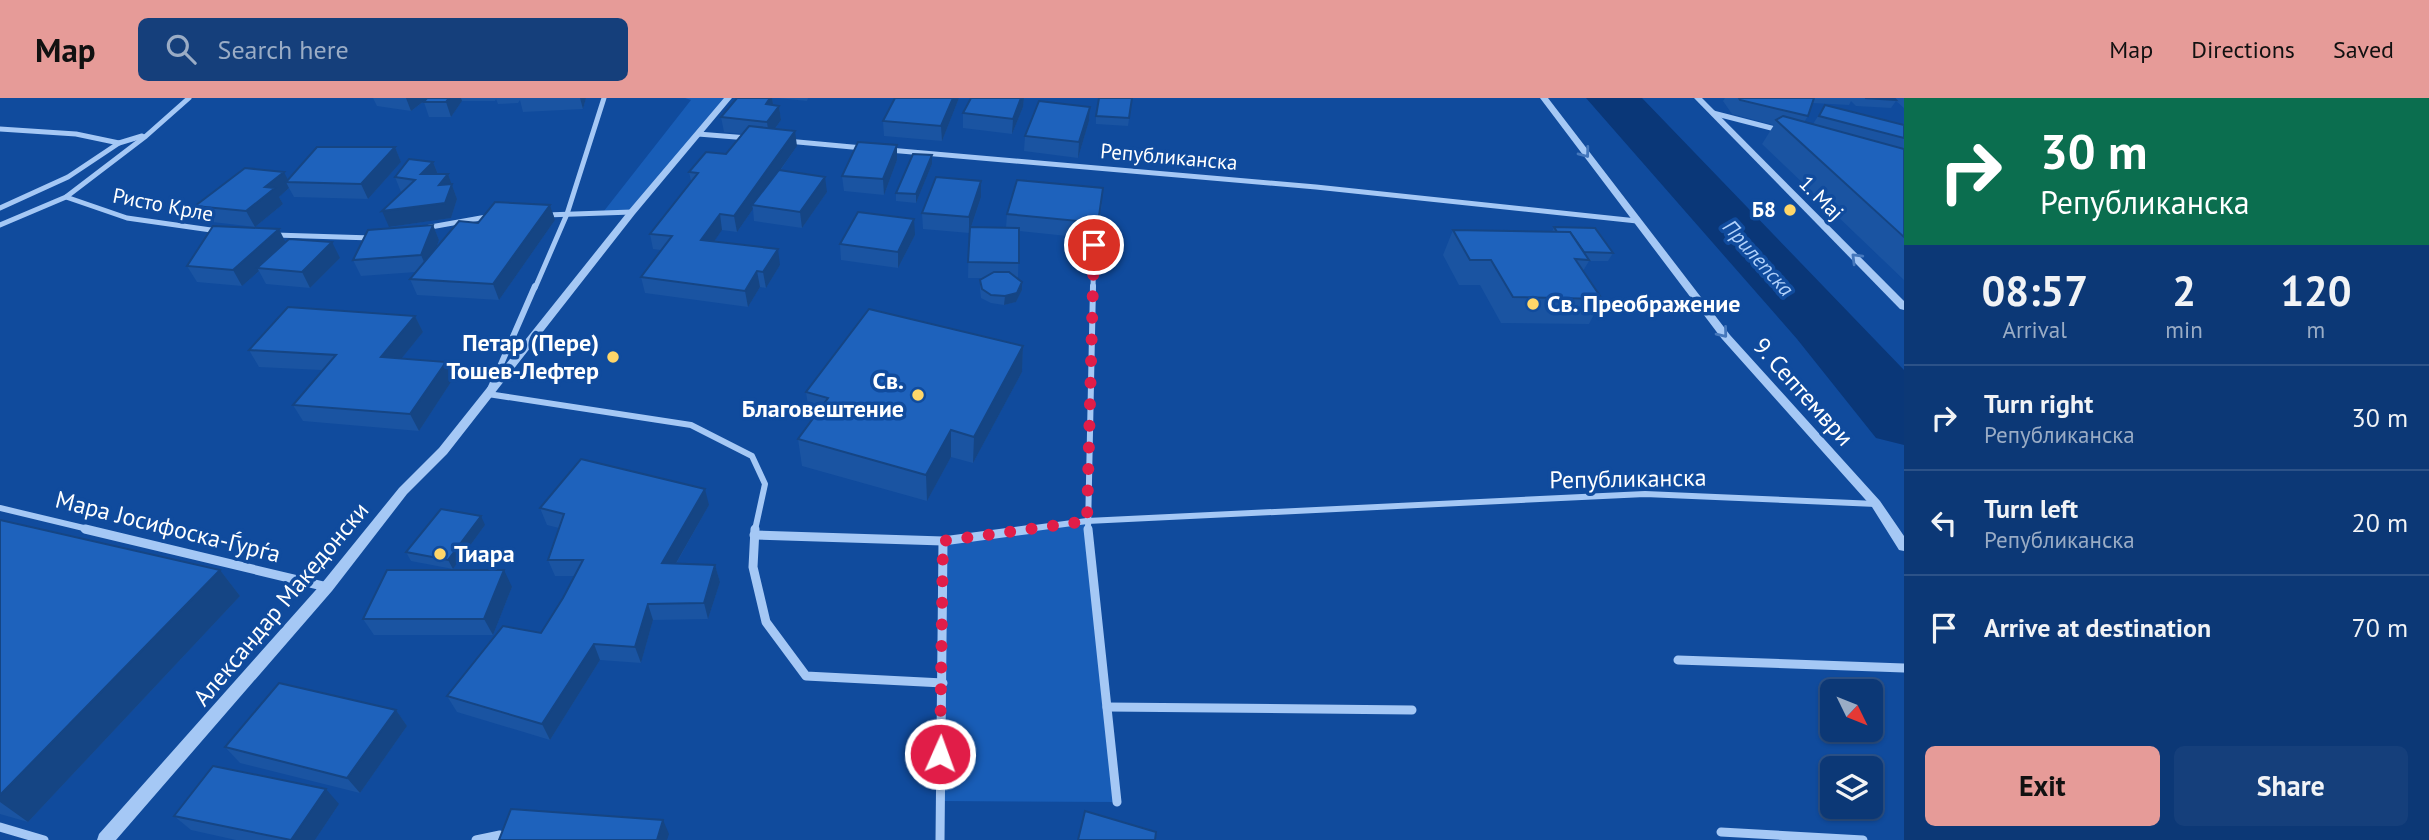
<!DOCTYPE html>
<html lang="en">
<head>
<meta charset="utf-8">
<style>
  :root { --surface:#0c3876; --page:#153f7b; --text:#f1f3f6; --muted:#9aacc5; --line:#2c5288; --accent:#e69b98 }
  body { margin:0; font-family:"PT Sans",sans-serif; background:var(--page); color:var(--text); height:100vh; display:flex; flex-direction:column; font-size:26px; white-space:nowrap }
  * { box-sizing:border-box; margin:0 }
  p { font-size:23px; color:var(--muted) }
  .icon { flex:none; width:38px; height:38px; fill:none; stroke:currentColor; stroke-width:2; stroke-linecap:round; stroke-linejoin:round }
  .map { position:relative; flex:1; overflow:hidden }
  .panel { display:flex; flex-direction:column; background:var(--surface); width:525px }
  .panel>* { flex:none }
  .banner { background:#0b6e4f; color:#fff; overflow:hidden }
  .needle { width:46px; rotate:133deg }
  .controls { position:absolute; left:1820px; top:581px; display:grid; gap:14px }
  .controls a { display:grid; place-items:center; width:63px; height:63px; border-radius:10px; background:var(--surface); box-shadow:0 2px 5px #0004,0 0 0 2px var(--line); font-size:35px }
  .pin { position:absolute; display:grid; place-items:center; width:60px; height:60px; color:#fff; margin:-30px; border:4px solid #fff; border-radius:50%; box-shadow:0 2px 7px #0007 }
  .me { position:absolute; width:77px; margin:-38px; rotate:2deg; stroke-linejoin:round; filter:drop-shadow(0 0 5px #0008) }
  .turn { display:flex; align-items:center; gap:24px; height:147px; padding:0 21px; font-size:32px }
  .turn .icon { width:91px; height:91px; stroke-width:2.5 }
  .turn b { display:block; font-size:49px; line-height:60px }
  .eta { display:flex; justify-content:space-evenly; align-items:center; height:119px; text-align:center }
  .eta b { font-size:42px; font-weight:700; line-height:49px }
  .primary-button { display:flex; gap:14px; margin-top:auto; padding:14px 21px }
  .primary-button a { flex:1; height:80px; border-radius:10px; background:var(--accent); color:#111; font-size:28px; font-weight:700; line-height:80px; text-align:center }
  .primary-button a+a { background:var(--page); color:var(--text) }
  ul { padding:0; list-style:none }
  li { display:flex; align-items:center; gap:21px; height:105px; padding:0 21px; border-top:2px solid var(--line) }
  li div { flex:1 }
  li b { display:block; font-size:26px }
  li em { font-style:normal }
  header { display:flex; align-items:center; gap:42px; box-sizing:border-box; height:98px; padding:0 35px; background:var(--accent); color:#111 }
  header strong { font-size:33px }
  nav { display:flex; gap:38px; margin-inline-start:auto; font-size:24px }
  .search { width:490px; height:63px; background:var(--page); display:flex; align-items:center; gap:18px; box-sizing:border-box; padding:0 24px; border-radius:10px; color:var(--muted); font-size:26px }
  main { display:flex; flex:1; min-height:0 }
  .map>svg:first-child { display:block }
  .green { fill:#185db7 }
  .lines { fill:none; stroke-linecap:round; stroke-linejoin:round }
  .river { fill:#0a3778; fill-rule:evenodd }
  .minor-far2 { stroke:#a5c8f5; stroke-width:5 }
  .minor-far1 { stroke:#a5c8f5; stroke-width:6 }
  .minor { stroke:#a5c8f5; stroke-width:9 }
  .tertiary { fill:#a5c8f5; fill-rule:evenodd }
  .wall { fill:#1a54a2 }
  .shaded-wall { fill:#154584 }
  .building { fill:#1e62bc; stroke:#154584; stroke-width:2 }
  .oneway { stroke:#4477bc }
  .route { stroke:#e11d48; stroke-width:12; stroke-dasharray:0 21.6 }
  .poi-dot { fill:#ffd669; stroke:#104b9d; stroke-width:2.5 }
  .labels { text-anchor:middle; stroke-width:7; stroke-linejoin:round; paint-order:stroke }
  .far-street-label { font-size:21px; fill:#fff; stroke:#104b9d }
  .far-poi-label { font-size:21px; font-weight:bold; fill:#fff; stroke:#104b9d; text-anchor:end }
  .far-water-label { font-size:21px; font-style:italic; fill:#b2d2fb; stroke:#104b9d }
  .poi-label { font-size:24px; font-weight:bold; fill:#fff; stroke:#104b9d; text-anchor:start }
  .street-label { font-size:24px; fill:#fff; stroke:#104b9d }
</style>
</head>
<body>
<header>
<strong>Map</strong>
<div class="search"><svg class="icon" aria-label="search" viewBox="0 0 24 24"><circle cx="10" cy="10" r="6"/><path d="M15 15l6 6"/></svg>Search here</div>
<nav><a>Map</a><a>Directions</a><a>Saved</a></nav>
</header>
<main>
<div class="map">
<svg width="1904" height="742" viewBox="0 0 1904 742">
  <rect width="100%" height="100%" fill="#104b9d"/>
  <g class="green">
    <path d="M685 0H728L632 114 604 113 691 2Z"/>
    <path d="M1087 423 1117 704 939 703 943 443Z"/>
  </g>
  <g class="lines">
    <path class="river" d="M1586 0H1642L1904 272V347L1876 340 1797 241Z"/>
    <g class="minor-far2">
      <path d="M1713 15 1779 32"/>
      <path d="M0 31 76 36 119 45"/>
      <path d="M698 36 748 40"/>
      <path d="M787 43 863 50"/>
      <path d="M889 52 1316 89 1637 123"/>
      <path d="M66 99 127 120 218 133"/>
      <path d="M0 110 68 79 119 45 142 38"/>
      <path d="M546 117 632 114"/>
      <path d="M0 127 66 99 146 38 189 0"/>
      <path d="M425 130 492 118"/>
      <path d="M275 137 372 140"/>
      <path d="M535 190 567 116 604 0"/>
      <path d="M1093 190 1094 147"/>
    </g>
    <g class="minor-far1">
      <path d="M535 188 488 296 691 327 752 358 765 386 755 432"/>
      <path d="M0 410 92 432"/>
      <path d="M1020 432 1087 423 1645 396 1876 406"/>
      <path d="M1088 432 1093 188"/>
    </g>
    <g class="minor">
      <path d="M85 431 327 489"/>
      <path d="M755 431 753 469 766 524 806 578 943 585"/>
      <path d="M1088 431 1117 704"/>
      <path d="M754 437 943 443 1033 431"/>
      <path d="M1678 562 1904 570"/>
      <path d="M1107 609 1412 612"/>
      <path d="M0 729 44 742"/>
      <path d="M1721 734 1863 742"/>
      <path d="M476 742 500 737"/>
      <path d="M940 742 943 443"/>
    </g>
    <g class="tertiary">
      <path d="M724 0H732L635 116 447 356 407 396 332 493 116 742H97L99 736 322 485 399 390 439 350 629 112Z"/>
      <path d="M1540 0H1548L1730 237 1880 403 1904 438V453L1899 452 1872 409 1722 241Z"/>
      <path d="M1694 0H1702L1904 203V212L1900 211Z"/>
    </g>
  </g>
  <g class="wall">
    <path d="M373 0H586L583 11 523 14 520 2 518 5 498 6 496 1 495 3H462L451 19H429L424 4 426 2 411 13 377 8Z"/>
    <path d="M737 0H772L773 7 779 8 781 22 775 31 797 48 780 73 827 94 802 130 754 123 753 111 737 134 722 132 714 143 780 167 766 190 760 189 748 209 645 195 641 179 661 152 653 151 650 136 691 83 689 74 726 56 742 36 724 34 721 19Z"/>
    <path d="M778 0H808L807 3Z"/>
    <path d="M959 0 942 43 884 38 883 23Z"/>
    <path d="M971 0H1024L1023 9 1012 36 963 30V15Z"/>
    <path d="M1132 0 1128 28 1096 26V18Z"/>
    <path d="M1725 0H1904V10L1896 3 1891 10 1856 8 1851 3 1849 7 1812 5 1808 18 1804 24 1813 26 1825 7 1904 27V182L1762 46 1774 27 1732 16 1723 3Z"/>
    <path d="M1090 9 1089 23 1078 60 1024 53 1025 38Z"/>
    <path d="M395 49 401 64 368 101 294 99 289 90 279 99 283 106 255 129 204 123 195 108 288 82Z"/>
    <path d="M897 62 884 97 844 93 842 78Z"/>
    <path d="M433 64 438 76H448L457 101 451 120 389 129 401 94 395 79Z"/>
    <path d="M932 66 916 105 896 103V95Z"/>
    <path d="M981 83V99L971 129 1006 130 1007 116 1102 106 1096 141 1019 133 1018 181 1022 184V192L1016 204 1004 207 991 205 981 200 980 191V182L984 180H968L969 135 923 131 922 115Z"/>
    <path d="M550 107 555 122 499 202 417 197 410 181 416 174 361 178 353 162 433 127 439 142 436 150 478 125Z"/>
    <path d="M1554 129 1613 155 1608 163H1589L1583 173 1602 201 1589 226 1501 225 1480 187H1459L1443 157 1453 132 1552 134Z"/>
    <path d="M915 137 898 170 841 162 840 146Z"/>
    <path d="M286 144 340 160 310 190 266 186 259 173 242 188 197 184 187 168Z"/>
    <path d="M415 218 423 234 401 261 446 264 453 281 419 333 303 323 293 307 322 272 259 269 249 252Z"/>
    <path d="M1023 248 1022 274 973 365 951 359 927 403 802 368 798 341 813 321 810 320 806 294Z"/>
    <path d="M709 407 676 466 715 467 720 484 708 521 653 522 641 565 600 562 550 642 457 614 447 598 541 535 563 500 575 478H555L548 462 559 430 547 427 540 410Z"/>
    <path d="M0 422 220 472 240 498 28 724 0 716Z"/>
    <path d="M485 427 453 471 411 463 406 454Z"/>
    <path d="M512 489 493 537H374L363 521Z"/>
    <path d="M396 612 407 628 360 695 240 665 225 649Z"/>
    <path d="M339 706 315 742H236L191 732 174 718Z"/>
  </g>
  <g class="shaded-wall">
    <path d="M406 0H428L411 13Z"/>
    <path d="M449 0H461L462 3 451 19 446 4Z"/>
    <path d="M580 0H586L583 11Z"/>
    <path d="M770 0H772L774 12 766 6Z"/>
    <path d="M953 0H959L942 43 941 28Z"/>
    <path d="M1021 0H1024L1023 9 1012 36 1013 21Z"/>
    <path d="M779 8 781 22 769 39 767 24Z"/>
    <path d="M1090 9 1089 23 1078 60 1079 44Z"/>
    <path d="M795 33 797 48 755 108 752 107 753 111 737 134 734 118Z"/>
    <path d="M897 47V62L884 97 883 81Z"/>
    <path d="M395 49 401 64 368 101 361 86Z"/>
    <path d="M932 57V66L916 105V96Z"/>
    <path d="M433 64 439 79 421 76Z"/>
    <path d="M284 74 289 84H286L289 90 279 99 283 106 255 129 246 113 265 89Z"/>
    <path d="M448 76 457 101 451 120 389 129 382 113 439 87Z"/>
    <path d="M825 79 827 94 802 130 800 114Z"/>
    <path d="M981 83V99L969 135V119Z"/>
    <path d="M550 107 555 122 499 202 493 186Z"/>
    <path d="M720 116 722 132 704 158 701 142Z"/>
    <path d="M914 121 915 137 898 170V154Z"/>
    <path d="M433 127 439 142 428 173 421 157Z"/>
    <path d="M279 131 287 147 257 170 259 173 242 188 233 172Z"/>
    <path d="M332 144 340 160 310 190 302 174Z"/>
    <path d="M778 151 780 167 766 190 763 174Z"/>
    <path d="M757 173 760 189 748 209 745 193Z"/>
    <path d="M1022 184V192L1016 204 1004 207 1005 198Z"/>
    <path d="M415 218 423 234 389 276 381 259Z"/>
    <path d="M1023 248 1022 274 973 365 974 339Z"/>
    <path d="M446 264 453 281 419 333 410 316Z"/>
    <path d="M951 332V359L927 403 926 377Z"/>
    <path d="M705 391 709 407 667 481 662 465Z"/>
    <path d="M481 418 485 427 453 471 448 462Z"/>
    <path d="M715 467 720 484 708 521 704 505Z"/>
    <path d="M220 472 240 498 28 724 0 704V697Z"/>
    <path d="M504 472 512 489 493 537 484 521Z"/>
    <path d="M648 506 653 522 641 565 635 549Z"/>
    <path d="M594 546 600 562 550 642 542 626Z"/>
    <path d="M396 612 407 628 360 695 347 680Z"/>
    <path d="M326 691 339 706 315 742H291Z"/>
    <path d="M663 722 669 736 667 742H657Z"/>
  </g>
  <g class="building">
    <path d="M427 0H449L446 4H424Z"/>
    <path d="M737 0H770L766 6 779 8 767 24 721 19Z"/>
    <path d="M895 0H953L941 28 883 23Z"/>
    <path d="M971 0H1021L1013 21 963 15Z"/>
    <path d="M1099 0H1132L1129 20 1096 18Z"/>
    <path d="M1739 0H1814L1808 18 1740 2Z"/>
    <path d="M1865 0H1894L1896 2Z"/>
    <path d="M1039 3 1090 9 1079 44 1025 38Z"/>
    <path d="M1825 7 1904 27V40L1819 18Z"/>
    <path d="M1783 18 1904 51V139L1776 22Z"/>
    <path d="M749 28 795 33 734 118 720 116 701 142 778 151 763 174 757 173 745 193 641 179 672 138 650 136 698 75 689 74 706 54 726 56Z"/>
    <path d="M858 44 897 47 883 81 842 78Z"/>
    <path d="M317 49H395L361 86 286 84Z"/>
    <path d="M913 56 932 57 916 96 896 95Z"/>
    <path d="M409 61 433 64 421 76H448L439 87 452 86 445 105 382 113 415 82 395 79Z"/>
    <path d="M245 70 284 74 265 89 275 90 246 113 195 108Z"/>
    <path d="M779 72 825 79 800 114 752 107Z"/>
    <path d="M936 79 981 83 969 119 922 115Z"/>
    <path d="M1017 82 1103 90 1098 125 1007 116Z"/>
    <path d="M495 104 550 107 493 186 410 181 459 123 478 125Z"/>
    <path d="M858 114 914 121 898 154 840 146Z"/>
    <path d="M433 127 421 157 353 162 368 132Z"/>
    <path d="M213 128 279 131 233 172 187 168Z"/>
    <path d="M970 129 1019 130V165L968 164Z"/>
    <path d="M1554 129 1595 130 1613 155 1584 154 1570 134H1557Z"/>
    <path d="M1453 132 1570 134 1589 162 1575 161 1602 201 1513 199 1491 162H1470Z"/>
    <path d="M289 141 332 144 302 174 257 170Z"/>
    <path d="M994 174H1009L1022 184 1017 195 1005 198 991 197 982 191 980 182Z"/>
    <path d="M288 209 415 218 381 259 446 264 410 316 293 307 336 257 249 252Z"/>
    <path d="M869 211 1023 248 974 339 951 332 926 377 798 341 828 300 806 294Z"/>
    <path d="M581 361 705 391 662 465 715 467 704 505 648 506 635 549 594 546 542 626 447 598 503 528 541 535 563 500 583 462H548L564 416 540 410Z"/>
    <path d="M441 411 481 418 448 462 406 454Z"/>
    <path d="M0 422 220 472 0 697Z"/>
    <path d="M387 472H504L484 521H363Z"/>
    <path d="M279 585 396 612 347 680 225 649Z"/>
    <path d="M213 668 326 691 291 742 174 718Z"/>
    <path d="M511 711 663 722 657 742H499Z"/>
    <path d="M1085 713 1156 734 1155 742H1078Z"/>
  </g>
  <defs><path id="oneway-chevron" d="M-2-3.5L2.5 0L-2 3.5" fill="none" stroke-width="1.6" stroke-linecap="round" stroke-linejoin="round" transform="scale(1.75)"/></defs>
  <g class="oneway">
    <use href="#oneway-chevron" transform="translate(1585 55) rotate(53)"/>
    <use href="#oneway-chevron" transform="translate(1856 160) rotate(-135)"/>
    <use href="#oneway-chevron" transform="translate(1723 235) rotate(51)"/>
  </g>
  <g class="lines">
    <path class="route" d="M940 656 943 443 1087 423 1094 147"/>
  </g>
  <g class="poi-dot">
    <circle cx="1790" cy="112" r="7"/>
    <circle cx="1533" cy="206" r="7"/>
    <circle cx="613" cy="259" r="7"/>
    <circle cx="918" cy="297" r="7"/>
    <circle cx="440" cy="456" r="7"/>
  </g>
  <g class="labels">
    <g class="far-street-label">
      <text transform="translate(1169 59) rotate(5)" y="7">Републиканска</text>
      <text transform="translate(1821 100) rotate(45)" y="7">1. Мај</text>
      <text transform="translate(163 107) rotate(11)" y="7">Ристо Крле</text>
    </g>
    <g class="far-poi-label">
      <text x="1776" y="119">Б8</text>
    </g>
    <g class="far-water-label">
      <text transform="translate(1758 160) rotate(48)" y="7">Прилепска</text>
    </g>
    <g class="poi-label">
      <text x="1547" y="214">Св. Преображение</text>
      <text x="599" y="253" text-anchor="end">Петар (Пере)<tspan x="599" dy="28">Тошев-Лефтер</tspan></text>
      <text x="904" y="291" text-anchor="end">Св.<tspan x="904" dy="28">Благовештение</tspan></text>
      <text x="454" y="464">Тиара</text>
    </g>
    <g class="street-label">
      <text transform="translate(1803 294) rotate(48)" y="8">9. Септември</text>
      <text transform="translate(1628 381) rotate(-1)" y="8">Републиканска</text>
      <text transform="translate(168 429) rotate(14)" y="8">Мара Јосифоска-Ѓурѓа</text>
      <text transform="translate(281 506) rotate(-50)" y="8">Александар Македонски</text>
    </g>
  </g>
</svg>
<div class="controls">
<a><svg class="needle" viewBox="-14 -14 28 28"><path d="M0-13l5 13h-10z" fill="#e53935"/><path d="M0 13l5-13h-10z" fill="#9aacc5"/></svg></a>
<a><svg class="icon" aria-label="layers" viewBox="0 0 24 24"><path d="M12 4l9 5-9 5-9-5zM3 14l9 5 9-5"/></svg></a>
</div>
<div class="pin" style="left:1094px;top:147px;background:#d93025"><svg class="icon" aria-label="arrive" viewBox="0 0 24 24"><path d="M6 21V4h12l-3 4 3 4H6"/></svg></div>
<svg class="me" style="left:940px;top:656px" viewBox="-20 -20 40 40"><circle r="17" fill="#e11d48" stroke="#fff" stroke-width="3"/><path d="M0-11L8 9 0 5-8 9z" fill="#fff"/></svg>
</div>
<section class="panel">
<div class="banner">
<div class="turn"><svg class="icon" aria-label="right" viewBox="0 0 24 24"><path d="M7 20v-9h11M14 6l5 5-5 5"/></svg><div><b>30 m</b>Републиканска</div></div>
</div>
<div class="eta">
<div><b>08:57</b><p>Arrival</p></div>
<div><b>2</b><p>min</p></div>
<div><b>120</b><p>m</p></div>
</div>
<ul>
<li><svg class="icon" aria-label="right" viewBox="0 0 24 24"><path d="M7 20v-9h11M14 6l5 5-5 5"/></svg><div><b>Turn right</b><p>Републиканска</p></div><em>30 m</em></li>
<li><svg class="icon" aria-label="left" viewBox="0 0 24 24"><path d="M17 20v-9H6M10 6l-5 5 5 5"/></svg><div><b>Turn left</b><p>Републиканска</p></div><em>20 m</em></li>
<li><svg class="icon" aria-label="arrive" viewBox="0 0 24 24"><path d="M6 21V4h12l-3 4 3 4H6"/></svg><div><b>Arrive at destination</b></div><em>70 m</em></li>
</ul>
<div class="primary-button"><a>Exit</a><a>Share</a></div>
</section>
</main>
</body>
</html>
